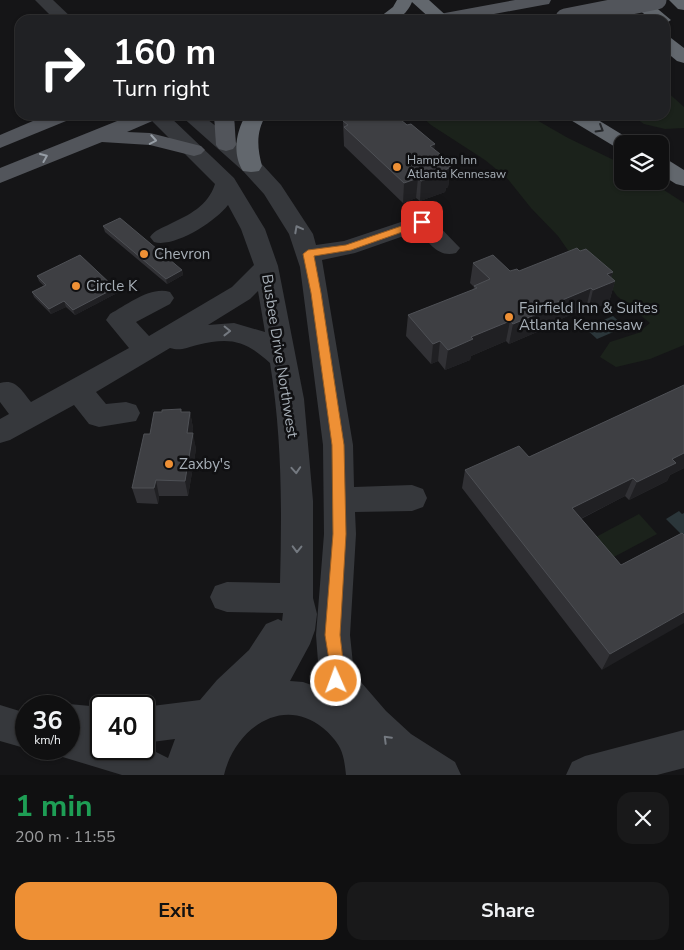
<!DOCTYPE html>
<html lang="en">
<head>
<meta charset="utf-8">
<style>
  :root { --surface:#101011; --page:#19191a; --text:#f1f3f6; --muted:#9c9d9f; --line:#303031; --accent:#ee9035 }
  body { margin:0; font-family:"Nunito Sans",sans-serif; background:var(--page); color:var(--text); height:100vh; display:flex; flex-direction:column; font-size:19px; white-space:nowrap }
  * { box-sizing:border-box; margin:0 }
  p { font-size:16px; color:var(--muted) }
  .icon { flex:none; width:28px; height:28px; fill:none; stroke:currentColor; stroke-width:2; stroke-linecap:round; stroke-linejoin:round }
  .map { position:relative; height:775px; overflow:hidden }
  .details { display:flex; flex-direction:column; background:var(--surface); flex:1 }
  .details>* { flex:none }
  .hud { position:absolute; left:15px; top:15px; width:655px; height:105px; border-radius:15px; box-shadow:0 1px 4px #0004,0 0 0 1px var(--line); background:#202124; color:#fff; overflow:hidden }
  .controls { position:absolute; left:614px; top:135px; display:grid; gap:10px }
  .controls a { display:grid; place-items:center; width:55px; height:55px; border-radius:10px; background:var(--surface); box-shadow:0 1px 4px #0004,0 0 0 1px var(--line); font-size:25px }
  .speed { position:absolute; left:15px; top:695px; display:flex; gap:10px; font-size:25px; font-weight:700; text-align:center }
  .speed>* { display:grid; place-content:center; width:65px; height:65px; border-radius:50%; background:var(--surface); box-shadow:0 1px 4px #0004,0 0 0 1px var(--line); line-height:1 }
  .speed small { font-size:12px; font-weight:400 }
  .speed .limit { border:2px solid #111; border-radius:8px; background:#fff; color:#111 }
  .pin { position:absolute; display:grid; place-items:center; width:42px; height:42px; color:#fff; margin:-21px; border-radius:10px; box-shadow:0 2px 8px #0006 }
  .me { position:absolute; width:55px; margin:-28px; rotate:358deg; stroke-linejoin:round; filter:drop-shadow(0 0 4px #0008) }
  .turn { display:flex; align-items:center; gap:18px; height:105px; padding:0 15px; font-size:22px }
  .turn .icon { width:65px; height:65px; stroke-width:2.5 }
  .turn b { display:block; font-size:35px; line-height:42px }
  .round { display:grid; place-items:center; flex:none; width:52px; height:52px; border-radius:15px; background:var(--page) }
  .head { display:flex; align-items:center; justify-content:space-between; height:85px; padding:0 15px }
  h1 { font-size:30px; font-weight:700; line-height:38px; color:#1e9e55 }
  .button { display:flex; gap:10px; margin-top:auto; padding:10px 15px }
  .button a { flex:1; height:58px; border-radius:15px; background:var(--accent); color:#111; font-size:20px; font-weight:700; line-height:58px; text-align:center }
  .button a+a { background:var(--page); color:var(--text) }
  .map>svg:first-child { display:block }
  .green { fill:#1b221b }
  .water { fill:#2b363a }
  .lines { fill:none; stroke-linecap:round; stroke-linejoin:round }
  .minor { fill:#36383c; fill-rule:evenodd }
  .major { fill:#52555b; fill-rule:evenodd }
  .highway { fill:#62676d; fill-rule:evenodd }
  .major-bridge { stroke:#52555b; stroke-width:19 }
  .wall { fill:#313135 }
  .shaded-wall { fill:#202023 }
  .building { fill:#3e3f43; stroke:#4e5055 }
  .oneway { stroke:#242629 }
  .oneway2 { stroke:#969da5 }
  .oneway3 { stroke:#747980 }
  .route { fill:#ee9035; stroke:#9b5e22 }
  .poi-dot { fill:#ee9035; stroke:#101012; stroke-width:2 }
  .labels { text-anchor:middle; stroke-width:5; stroke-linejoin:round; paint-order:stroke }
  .far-poi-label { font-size:12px; fill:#a7afb7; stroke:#101012; text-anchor:start }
  .poi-label { font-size:15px; fill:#a7afb7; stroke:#101012; text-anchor:start }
  .street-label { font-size:15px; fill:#a7afb7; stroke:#101012 }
</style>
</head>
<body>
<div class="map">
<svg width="684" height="775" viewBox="0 0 684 775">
  <rect width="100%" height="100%" fill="#151517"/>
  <g class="green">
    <path d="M665 90 684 107V128L665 129 644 124 631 115H665Z"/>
    <path d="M420 115H528L568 138 622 164V181H650L684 203V345L650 359 616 367 600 357 610 342 638 333 650 323 617 296 604 277 572 256 558 236 531 208 507 178 485 160 431 125Z"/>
    <path d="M639 514 657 534 612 558 594 538Z"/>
  </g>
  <g class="water">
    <path d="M613 316 625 327 597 339 585 328Z"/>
    <path d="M679 511 682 514 684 513V537L666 519Z"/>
  </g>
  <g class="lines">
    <g class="minor">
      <path d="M35 0H53L74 20H55Z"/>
      <path d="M146 115H168L234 178 265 229 278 266 304 399 313 501V598L317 614 315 630 310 644 290 681 303 682 320 688 316 635 324 534 323 445 300 267 289 234 264 194 243 171 180 115H202L259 161 281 185 313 234 316 245 344 241 422 215 430 217 460 248 456 253C438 258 430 243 418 231L355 253 322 260 353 445 354 487 412 485 423 489 427 498 423 507 412 511 355 512 356 534 350 635 354 674 386 711 411 734 455 762 461 775H346C345 766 344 756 340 748 336 740 329 733 323 728 281 694 234 731 224 775H122L56 755 53 749H69V706H63L69 704 101 707V749H144V746L168 758 175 739 144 743V707L200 700 217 680 249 650 266 624 278 619 282 621 283 613 227 612 215 608 210 597 215 586 227 582 280 583C282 508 282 437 270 363 245 340 230 337 197 345 186 348 180 351 170 348L96 392 106 404 126 402 136 405 140 413 136 421 99 427 89 424 74 405 10 440 0 443V419L9 414 0 402V383C16 378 22 391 31 402L129 348 106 320 110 314C127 305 150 286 170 292L174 298 170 304 136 322 149 336 232 287 254 265 241 229 228 205C215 222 174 248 154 242L150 237C155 230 162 228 170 224 189 215 208 206 215 184ZM258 291 265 332 234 323 208 325 250 299Z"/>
      <path d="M0 705 26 713 28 749 0 741Z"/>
      <path d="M684 730V768L657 775H566L572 762 585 756Z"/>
    </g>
    <g class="major">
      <path d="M515 0H551L549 4 543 5 462 20H425L428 16 434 15Z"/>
      <path d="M47 115H74L71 119 0 148V135Z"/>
      <path d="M132 115H160L157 119 127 132 150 133 201 146 205 150 201 154 194 156 150 145 102 142 0 183V168Z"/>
      <path d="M214 115H234L236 145 233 149 226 151 219 149 216 145Z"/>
    </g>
    <g class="highway">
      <path d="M397 0H429L451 20H432L412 2C404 20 394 20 376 20L393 7Z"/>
      <path d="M628 0H647L671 20 665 24V20H651Z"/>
      <path d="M669 0H684V10L678 9Z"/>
      <path d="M665 37 671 38 684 48V63L677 61 665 51Z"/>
      <path d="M246 115H266C256 132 257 147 262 166L259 171 251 172 243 171C232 154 236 131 246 115Z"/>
      <path d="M566 115H590L631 140 634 144H622V150L617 148 569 119Z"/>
      <path d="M660 159 668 160 684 170V186L676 184 660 174Z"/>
    </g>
    <path class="major-bridge" d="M565 18 657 0"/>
  </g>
  <g class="wall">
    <path d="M343 121 440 158 451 167 448 187 446 188 445 192 420 201 416 198 403 203 344 146Z"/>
    <path d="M103 226 182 270 183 275 167 284 105 232Z"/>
    <path d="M580 251 613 272 611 278 615 281 609 302 588 311 586 308 552 323 551 326 509 344 506 341 471 356 470 360 445 370 438 361 431 364 406 336 408 315 473 290 474 287 470 283 473 263 510 271H519Z"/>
    <path d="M37 276 117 293 75 315 66 307 51 314 34 297 32 292 44 286 39 281Z"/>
    <path d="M684 385V468L670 475 667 481 629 500 625 496 581 519 621 565 682 533 602 670 462 488 465 470 529 457Z"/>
    <path d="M181 409V412H190L193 428 192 433 196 449 188 496H159L158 504 137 503 132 488 162 412Z"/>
  </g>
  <g class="shaded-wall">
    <path d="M435 144 433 164 430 146Z"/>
    <path d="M451 167 448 187 446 188 445 192 420 201 421 181Z"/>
    <path d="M418 178 416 198 403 203 404 183Z"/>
    <path d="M182 270 183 275 167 284 166 279Z"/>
    <path d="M613 272 609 284 615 281 609 302 588 311 593 290 607 274Z"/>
    <path d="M115 288 117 293 75 315 73 310Z"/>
    <path d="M591 288 586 308 552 323 551 326 509 344 513 324 553 304Z"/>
    <path d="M64 301 66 307 51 314 49 309Z"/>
    <path d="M510 321 506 341 471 356 470 360 445 370 448 350 471 337Z"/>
    <path d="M440 341 438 361 431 364 433 344Z"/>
    <path d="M190 412 193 428 190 449 187 433Z"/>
    <path d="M193 433 196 449 188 496 185 481Z"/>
    <path d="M684 453V468L670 475 667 481 629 500 637 482 672 459Z"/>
    <path d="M633 478 625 496 566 526 572 508Z"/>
    <path d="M156 480 159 496 158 504 154 488Z"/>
    <path d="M684 612V623L602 670 610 654Z"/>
  </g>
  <g class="building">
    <path d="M362 115H395L407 125 411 124 435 144 430 146 440 154 437 156 451 167 445 170 448 172 421 181 418 178 404 183 344 127 348 125 343 121Z"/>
    <path d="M120 218 182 270 166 279 103 226Z"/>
    <path d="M577 248 580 251 586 249 613 272 607 274 615 281 593 290 591 288 553 304 556 306 513 324 510 321 471 337 473 339 448 350 440 341 433 344 408 315 477 288 474 286 490 279 473 263 493 255 510 271 517 269 519 271Z"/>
    <path d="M80 255 115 288 73 310 64 301 49 309 32 292 46 285 37 276Z"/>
    <path d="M684 385V453L672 459 676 463 637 482 633 478 572 508 621 565 682 533 684 535V612L610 654 465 470 519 446 529 457Z"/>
    <path d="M181 409V412H190L187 433H193L185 481 156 480 154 488H132L144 434H150L154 412H162V410Z"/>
  </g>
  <defs><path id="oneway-chevron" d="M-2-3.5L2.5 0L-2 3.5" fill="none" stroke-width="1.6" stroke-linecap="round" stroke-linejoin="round" transform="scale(1.25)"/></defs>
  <use class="oneway" href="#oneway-chevron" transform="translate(600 129) rotate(31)"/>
  <g class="oneway2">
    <use href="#oneway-chevron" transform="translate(153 140) rotate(10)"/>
    <use href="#oneway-chevron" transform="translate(44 157) rotate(-23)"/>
  </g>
  <g class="oneway3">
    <use href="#oneway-chevron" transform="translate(298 229) rotate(-118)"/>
    <use href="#oneway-chevron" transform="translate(227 331) rotate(1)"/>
    <use href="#oneway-chevron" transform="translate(296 470) rotate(86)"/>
    <use href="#oneway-chevron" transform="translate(297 549) rotate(91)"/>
    <use href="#oneway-chevron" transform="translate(387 739) rotate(-135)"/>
  </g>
  <path class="route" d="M422 219 425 220V224L351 250 314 256 321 293 344 445 346 534 340 635 343 660 344 681 342 686 336 688 331 686 329 681V660L325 635 333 534 332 445 311 293 303 254 308 250 346 245Z"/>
  <g class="poi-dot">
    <circle cx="397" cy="167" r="5"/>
    <circle cx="144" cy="254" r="5"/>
    <circle cx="76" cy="286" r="5"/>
    <circle cx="509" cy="317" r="5"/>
    <circle cx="169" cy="464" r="5"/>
  </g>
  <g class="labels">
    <g class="far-poi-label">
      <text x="407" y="164">Hampton Inn<tspan x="407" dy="14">Atlanta Kennesaw</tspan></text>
    </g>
    <g class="poi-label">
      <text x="154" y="259">Chevron</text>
      <text x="86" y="291">Circle K</text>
      <text x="519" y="313">Fairfield Inn &amp; Suites<tspan x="519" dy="17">Atlanta Kennesaw</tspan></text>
      <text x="179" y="469">Zaxby's</text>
    </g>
    <g class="street-label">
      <text transform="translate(280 356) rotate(81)" y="5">Busbee Drive Northwest</text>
    </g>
  </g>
</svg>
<div class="controls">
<a><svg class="icon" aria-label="layers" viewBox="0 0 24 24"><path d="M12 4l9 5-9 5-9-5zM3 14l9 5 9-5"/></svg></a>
</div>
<div class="speed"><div>36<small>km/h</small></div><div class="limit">40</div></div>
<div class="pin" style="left:422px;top:222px;background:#d93025"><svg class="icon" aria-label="arrive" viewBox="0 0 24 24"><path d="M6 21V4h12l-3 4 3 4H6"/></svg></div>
<svg class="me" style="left:336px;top:681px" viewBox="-20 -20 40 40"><circle r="17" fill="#ee9035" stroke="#fff" stroke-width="3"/><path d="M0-11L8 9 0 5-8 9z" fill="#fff"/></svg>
<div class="hud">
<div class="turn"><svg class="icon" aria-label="right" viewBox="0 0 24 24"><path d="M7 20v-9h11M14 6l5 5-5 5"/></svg><div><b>160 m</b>Turn right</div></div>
</div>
</div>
<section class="details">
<div class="head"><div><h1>1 min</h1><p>200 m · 11:55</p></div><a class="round"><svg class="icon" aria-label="close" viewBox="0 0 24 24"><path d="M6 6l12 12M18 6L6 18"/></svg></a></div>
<div class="button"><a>Exit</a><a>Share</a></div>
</section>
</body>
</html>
